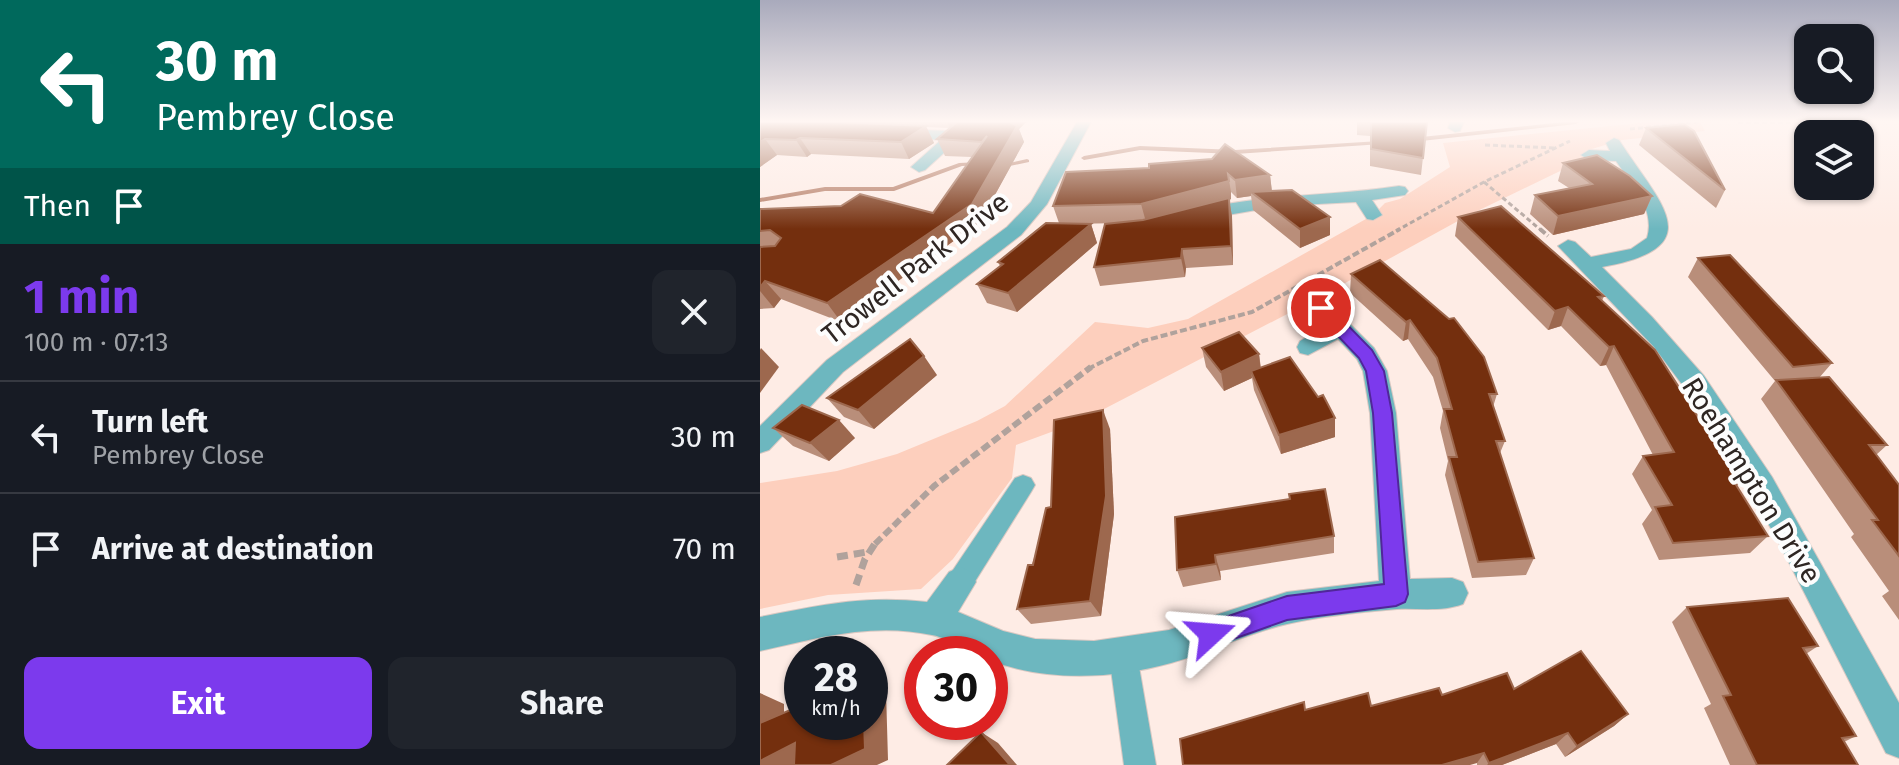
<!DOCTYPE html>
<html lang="en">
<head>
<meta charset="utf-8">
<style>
  :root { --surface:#171b24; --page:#20242c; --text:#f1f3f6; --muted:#9ea1a6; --line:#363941; --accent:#7c3aed }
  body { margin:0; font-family:"Fira Sans",sans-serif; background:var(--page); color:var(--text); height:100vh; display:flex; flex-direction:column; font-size:30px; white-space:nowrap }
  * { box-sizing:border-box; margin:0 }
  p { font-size:26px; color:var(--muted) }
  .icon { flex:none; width:44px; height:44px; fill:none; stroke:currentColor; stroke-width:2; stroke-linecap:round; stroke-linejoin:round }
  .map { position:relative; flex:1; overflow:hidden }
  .side { display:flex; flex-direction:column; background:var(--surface); width:760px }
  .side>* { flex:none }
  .guide { background:#00695c; color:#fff; overflow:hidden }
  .controls { position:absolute; left:1034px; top:24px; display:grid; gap:16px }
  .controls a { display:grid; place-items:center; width:80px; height:80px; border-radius:16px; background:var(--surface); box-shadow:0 2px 6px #0004; font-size:40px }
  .speed { position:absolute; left:24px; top:636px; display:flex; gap:16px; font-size:40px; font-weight:700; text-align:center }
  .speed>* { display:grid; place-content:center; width:104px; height:104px; border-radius:50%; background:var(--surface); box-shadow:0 2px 6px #0004; line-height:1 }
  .speed small { font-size:20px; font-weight:400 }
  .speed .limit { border:12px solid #d22; background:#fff; color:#111 }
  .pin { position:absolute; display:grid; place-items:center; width:68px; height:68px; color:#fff; margin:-34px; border:4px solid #fff; border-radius:50%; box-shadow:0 2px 8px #0007 }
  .me { position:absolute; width:88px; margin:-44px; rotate:71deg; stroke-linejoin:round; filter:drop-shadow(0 0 6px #0008) }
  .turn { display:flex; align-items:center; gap:28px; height:168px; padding:0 24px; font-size:36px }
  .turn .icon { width:104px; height:104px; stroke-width:2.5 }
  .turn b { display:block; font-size:56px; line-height:68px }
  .then { display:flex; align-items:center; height:76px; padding:0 24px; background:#0003; gap:16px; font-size:30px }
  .round { display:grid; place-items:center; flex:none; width:84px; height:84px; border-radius:16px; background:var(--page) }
  .head { display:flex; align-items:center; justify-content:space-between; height:136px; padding:0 24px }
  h1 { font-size:48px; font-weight:700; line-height:60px; color:var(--accent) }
  .action { display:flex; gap:16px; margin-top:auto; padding:16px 24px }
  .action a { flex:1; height:92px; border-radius:16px; background:var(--accent); color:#fff; font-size:32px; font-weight:700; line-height:92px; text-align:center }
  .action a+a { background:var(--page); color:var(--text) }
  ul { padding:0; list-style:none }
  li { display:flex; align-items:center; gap:24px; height:112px; padding:0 24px; border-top:2px solid var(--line) }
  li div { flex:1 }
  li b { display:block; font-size:30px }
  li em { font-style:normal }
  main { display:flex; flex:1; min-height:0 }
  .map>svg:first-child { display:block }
  .green { fill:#fdcfbd }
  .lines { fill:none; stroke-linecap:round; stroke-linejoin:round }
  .stream { fill:#b2775f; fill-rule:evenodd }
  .lane-casing { stroke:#d9c8c2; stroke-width:2 }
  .street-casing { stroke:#d9c8c2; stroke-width:2 }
  .path-far3 { stroke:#b0a29c; stroke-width:3; stroke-dasharray:5 3; stroke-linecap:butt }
  .path-far2 { stroke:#b0a29c; stroke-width:4; stroke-dasharray:7 3; stroke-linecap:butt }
  .path-far1 { stroke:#b0a29c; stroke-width:6; stroke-dasharray:9 4; stroke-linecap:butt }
  .path { stroke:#b0a29c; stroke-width:7; stroke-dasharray:11 6; stroke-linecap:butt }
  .lane { fill:#6db7bf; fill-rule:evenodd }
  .street { fill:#6db7bf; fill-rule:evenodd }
  .wall { fill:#b98e7a }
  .shaded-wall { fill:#9d684e }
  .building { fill:#742f0e; stroke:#9d684e; stroke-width:2 }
  .route { fill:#7c3aed; stroke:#51269a; stroke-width:2 }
  .labels { text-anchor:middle; stroke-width:8; stroke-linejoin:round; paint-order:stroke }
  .street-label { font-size:28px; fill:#2e2623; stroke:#fdfdfd }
</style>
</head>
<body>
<main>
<section class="side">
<div class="guide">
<div class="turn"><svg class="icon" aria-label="left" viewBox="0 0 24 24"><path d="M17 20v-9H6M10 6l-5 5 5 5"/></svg><div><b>30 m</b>Pembrey Close</div></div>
<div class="then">Then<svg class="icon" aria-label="arrive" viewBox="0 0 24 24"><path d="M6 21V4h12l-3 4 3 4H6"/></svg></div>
</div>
<div class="head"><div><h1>1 min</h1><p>100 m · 07:13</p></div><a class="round"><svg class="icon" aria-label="close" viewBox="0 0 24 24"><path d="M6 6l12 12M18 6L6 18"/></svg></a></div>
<ul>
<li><svg class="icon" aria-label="left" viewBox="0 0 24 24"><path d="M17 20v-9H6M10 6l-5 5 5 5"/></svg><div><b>Turn left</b><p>Pembrey Close</p></div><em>30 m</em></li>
<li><svg class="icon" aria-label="arrive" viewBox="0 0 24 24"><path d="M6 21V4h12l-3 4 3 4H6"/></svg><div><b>Arrive at destination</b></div><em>70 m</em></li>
</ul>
<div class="action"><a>Exit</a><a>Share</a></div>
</section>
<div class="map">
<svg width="1139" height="765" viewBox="0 0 1139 765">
  <rect width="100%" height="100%" fill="#feece5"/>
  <path class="green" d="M890 122H940L945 131 862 140 825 151 827 158 707 216 556 299 321 421 256 445 252 478 193 559 161 589 68 595 0 609V483L77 471 137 454 217 421 245 406 335 322 388 328 428 319 613 215 625 203 640 199 690 167 683 143Z"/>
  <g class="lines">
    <g class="stream">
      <path d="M803 122H819L816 124 652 142 649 140 652 138Z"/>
      <path d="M620 141 622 142V144L475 154 380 150 324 160 321 158 324 156 380 146 475 150Z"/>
      <path d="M267 159 269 160V162L240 168 237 166Z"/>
      <path d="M220 162 223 164 222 165 202 166 134 191H65L0 202V198L65 187H133L199 163Z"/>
    </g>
    <defs>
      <g id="lane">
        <path d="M263 475 271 478 275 485 271 492 209 591 200 594 191 591 187 582 191 573 255 478Z"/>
        <path d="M363 641 373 645 377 655 396 765H364L349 655 353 645Z"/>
      </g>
      <g id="street">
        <path d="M203 122H218L165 170 159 172 151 167 181 140 138 137 131 133 138 129 191 131Z"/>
        <path d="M317 122H331L287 204 261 235 83 372 9 450 0 453V426L67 360 247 227 271 202Z"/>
        <path d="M690 122H704L700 131 695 132 688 128Z"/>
        <path d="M854 138 859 140C899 203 953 247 842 267L892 317 944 376 1012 477 1139 703V758L1126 753 1016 537 942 411 894 347 798 246 808 240 815 242 831 257 871 249 887 238C896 209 871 183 856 161L829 160 821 155 829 150 850 151 846 143Z"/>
        <path d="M639 186 645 187 648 191 645 195 612 200 622 215 613 220 607 219 596 202 519 206 439 220 430 215 433 211C504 193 568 197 639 186Z"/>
        <path d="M561 301 569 303 614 348 627 371 636 413 650 579 692 578 703 582 708 593 703 604C682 612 659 608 637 609 601 612 562 616 527 624 488 633 450 652 411 663 355 679 284 682 230 660V654C208 654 193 639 172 635 113 622 57 638 0 651V617C61 605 104 595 167 602L189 572 200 567 211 572 216 582 198 612 243 631 275 639 334 641 409 630 527 592 619 581 610 413 603 371 597 359 578 339 548 355 540 353 537 347 540 341 566 326 550 308 553 303Z"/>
      </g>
    </defs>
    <use href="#lane" class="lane-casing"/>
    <use href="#street" class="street-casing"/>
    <g class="path-far3">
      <path d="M978 122H1051"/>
      <path d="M870 129 938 122"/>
      <path d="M725 145 796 148"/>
      <path d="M724 182 782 231"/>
      <path d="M636 231 724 182 810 141"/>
    </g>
    <g class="path-far2">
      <path d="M780 229 788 236"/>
      <path d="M328 369 383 341 492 312 640 229"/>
    </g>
    <path class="path-far1" d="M115 544 174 486 331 367"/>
    <g class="path">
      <path d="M77 557 107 552"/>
      <path d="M96 585 105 559 116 542"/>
    </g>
    <use href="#lane" class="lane"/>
    <use href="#street" class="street"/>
  </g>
  <g class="wall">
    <path d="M0 122H266L259 129 264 142 220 222 81 322 21 299 14 308 0 309V209L81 206 173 213 212 157 185 156 177 139 190 128 166 127 174 143 149 159 51 154 47 157 17 155 0 167Z"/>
    <path d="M597 122H667L661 175 610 166V136L597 135Z"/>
    <path d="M886 128 965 190 956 208 879 145Z"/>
    <path d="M803 163 892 196 884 214 793 235 770 214 775 195 809 188 798 181Z"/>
    <path d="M306 172 510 175 512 191 570 217V235L540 248 493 210 491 196 477 198 471 192V199L469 200 472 216 473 265 426 268 425 277 340 286 334 267 361 223 311 224H331L337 243 257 312 227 303 217 284 240 266 238 262 299 223 293 206Z"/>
    <path d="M698 217 844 296 842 301 983 479 977 486 1008 536 990 553 899 560 882 524 892 510 872 474 883 456 893 455 846 365 840 366 801 326 788 330 695 236Z"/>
    <path d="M938 258 1072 363 1059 378 1127 445 1116 455 1139 485V620L1122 596 1129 591 1091 537 1094 534 1001 399 1015 381 928 277Z"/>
    <path d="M620 260 737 394 733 407 745 441 740 453 774 558 766 575 712 578 685 475 688 461 680 428 683 411 673 377 648 339 643 341 590 293 591 274Z"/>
    <path d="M442 348 499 354 501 368 558 397 575 418V437L521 454 494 390 492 378 464 391 446 367Z"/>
    <path d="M177 375 114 429 84 417 67 398Z"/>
    <path d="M13 428 95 438 69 461 33 446Z"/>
    <path d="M350 429 354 514 341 616 271 624 257 609 291 507Z"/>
    <path d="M415 517 574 536V553L460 571 461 580 423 587 417 570Z"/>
    <path d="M927 607 1058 646 1046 654 1096 736 1084 742 1098 765H970L944 708 951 704 912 622Z"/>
    <path d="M754 689 868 714 854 726 805 757 796 744 742 765H717V763L545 710 611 706 682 695Z"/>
  </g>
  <g class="shaded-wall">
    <path d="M187 122H199L190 128Z"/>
    <path d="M247 122H266L259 129 264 142 220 222 81 322 67 303 212 204Z"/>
    <path d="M166 126 174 143 149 159 141 142Z"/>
    <path d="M40 138 51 154 47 157 36 140Z"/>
    <path d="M5 139 17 155 0 167V142Z"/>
    <path d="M468 174 471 192V199L469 200 472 216 473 265 471 246 386 222 381 204Z"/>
    <path d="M510 175 512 193 491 192V196L477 198 475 180Z"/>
    <path d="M892 196 884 214 793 235 798 216Z"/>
    <path d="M570 217V235L540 248V229Z"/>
    <path d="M331 224 337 243 257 312 248 293Z"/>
    <path d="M422 249 426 268 425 277 421 258Z"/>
    <path d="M5 281 21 299 14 308 0 291V287Z"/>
    <path d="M808 307 801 326 788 330 795 311Z"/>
    <path d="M650 320 648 339 643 341 646 322Z"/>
    <path d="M854 346 846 365 840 366 849 347Z"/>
    <path d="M1 348 19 367 0 393V350Z"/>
    <path d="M499 354 501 373 491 371 492 378 464 391 461 372Z"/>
    <path d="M164 356 177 375 114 429 98 410Z"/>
    <path d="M343 410 350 429 354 514 341 616 330 601Z"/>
    <path d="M575 418V437L521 454 519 435Z"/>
    <path d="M79 420 95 438 69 461 50 443Z"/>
    <path d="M455 555 460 571 461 580 456 564Z"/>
    <path d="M110 682 126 691 128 760 117 765H71L104 722H110Z"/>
    <path d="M0 693 24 704V736L0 726Z"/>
    <path d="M868 714 854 726 805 757 817 746Z"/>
    <path d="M221 732 238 743 257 765H250Z"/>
    <path d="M808 733 796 744 742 765H727L729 763Z"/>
    <path d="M35 743 40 765H0V761Z"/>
    <path d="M724 753 717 763 710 765H682Z"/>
  </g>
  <g class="building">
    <path d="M0 122H76L166 126 141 142 40 138 36 140 5 139 0 142Z"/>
    <path d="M197 122H250L257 126 212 204 67 303 5 281 0 287V247L15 246 21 238 10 230 0 231V209L81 206 100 194 173 213 227 136 222 142 177 139Z"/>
    <path d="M611 122H667L663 158 611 149Z"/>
    <path d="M924 124 934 131 965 190 886 128Z"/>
    <path d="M465 144 510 175 475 180 468 174 469 181 381 204 293 206 306 172 389 168V164L452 159Z"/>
    <path d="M837 155 870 176 892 196 798 216 775 195 832 184 803 163Z"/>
    <path d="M532 190 570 217 540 229 491 192Z"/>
    <path d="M469 198 471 246 422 249 421 258 334 267 345 224 383 220Z"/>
    <path d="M741 206 844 296 838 297 895 350 958 448 961 447 983 479 973 480 1008 536 913 543 895 507 912 505 883 456 914 452 854 346 849 347 808 307 795 311 698 217Z"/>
    <path d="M286 223 331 224 248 293 217 284 243 264 238 262Z"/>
    <path d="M970 255 1072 363 1033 367 938 258Z"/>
    <path d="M620 260 689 319 694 318 724 357 737 394H729L745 441H736L774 558 718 562 689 457H697L684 409H692L677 358 650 320 646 322 591 274Z"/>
    <path d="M479 332 499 354 461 372 442 348Z"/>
    <path d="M150 339 164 356 98 410 67 398Z"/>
    <path d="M530 357 558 397 563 395 575 418 519 435 491 371Z"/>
    <path d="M1069 377 1127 445H1109L1139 485V556L1112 520H1118L1016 380Z"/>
    <path d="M42 405 79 420 50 443 13 428Z"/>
    <path d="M343 410 346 496 330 601 257 609 268 565H273L286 508 291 507 294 420Z"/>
    <path d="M565 489 574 536 455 555 456 564 417 570 415 517 530 499 529 494Z"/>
    <path d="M1028 598 1058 646 1043 648 1096 736 1082 738 1098 765H997L963 696 971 695 927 607Z"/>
    <path d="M821 651 868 714 817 746 808 733 729 763 724 753 682 765H423L420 739 544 702 545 710 608 693 611 706 679 688 682 695 747 673 754 689Z"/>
    <path d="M42 705V722H104L105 749 71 765H34L35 743 0 761V723Z"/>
    <path d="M221 732 250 765H187Z"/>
  </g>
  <linearGradient id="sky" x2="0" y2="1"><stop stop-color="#a9aabc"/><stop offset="0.53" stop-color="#fff6f3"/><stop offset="1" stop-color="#fff6f3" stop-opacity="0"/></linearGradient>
  <rect width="1139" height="229" fill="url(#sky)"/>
  <path class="route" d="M561 303 567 304 612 350 624 371 632 413 648 594 645 602 636 606 527 620 451 647 442 643 438 634 442 625 451 622 527 596 624 584 613 413 606 371 599 358 555 312 553 308Z"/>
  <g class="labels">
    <g class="street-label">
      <text transform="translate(155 268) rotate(-38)" y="10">Trowell Park Drive</text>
      <text transform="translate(992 480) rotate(58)" y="10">Roehampton Drive</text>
    </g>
  </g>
</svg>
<div class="controls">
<a><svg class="icon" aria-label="search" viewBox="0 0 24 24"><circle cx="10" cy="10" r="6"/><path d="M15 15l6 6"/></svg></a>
<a><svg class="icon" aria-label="layers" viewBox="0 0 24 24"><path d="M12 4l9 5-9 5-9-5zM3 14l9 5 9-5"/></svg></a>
</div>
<div class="speed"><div>28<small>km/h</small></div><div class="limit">30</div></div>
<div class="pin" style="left:561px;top:308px;background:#d93025"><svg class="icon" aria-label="arrive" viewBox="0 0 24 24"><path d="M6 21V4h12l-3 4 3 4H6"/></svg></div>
<svg class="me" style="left:451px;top:634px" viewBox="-20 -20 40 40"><path d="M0-17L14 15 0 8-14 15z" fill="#7c3aed" stroke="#fff" stroke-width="4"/></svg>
</div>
</main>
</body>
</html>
